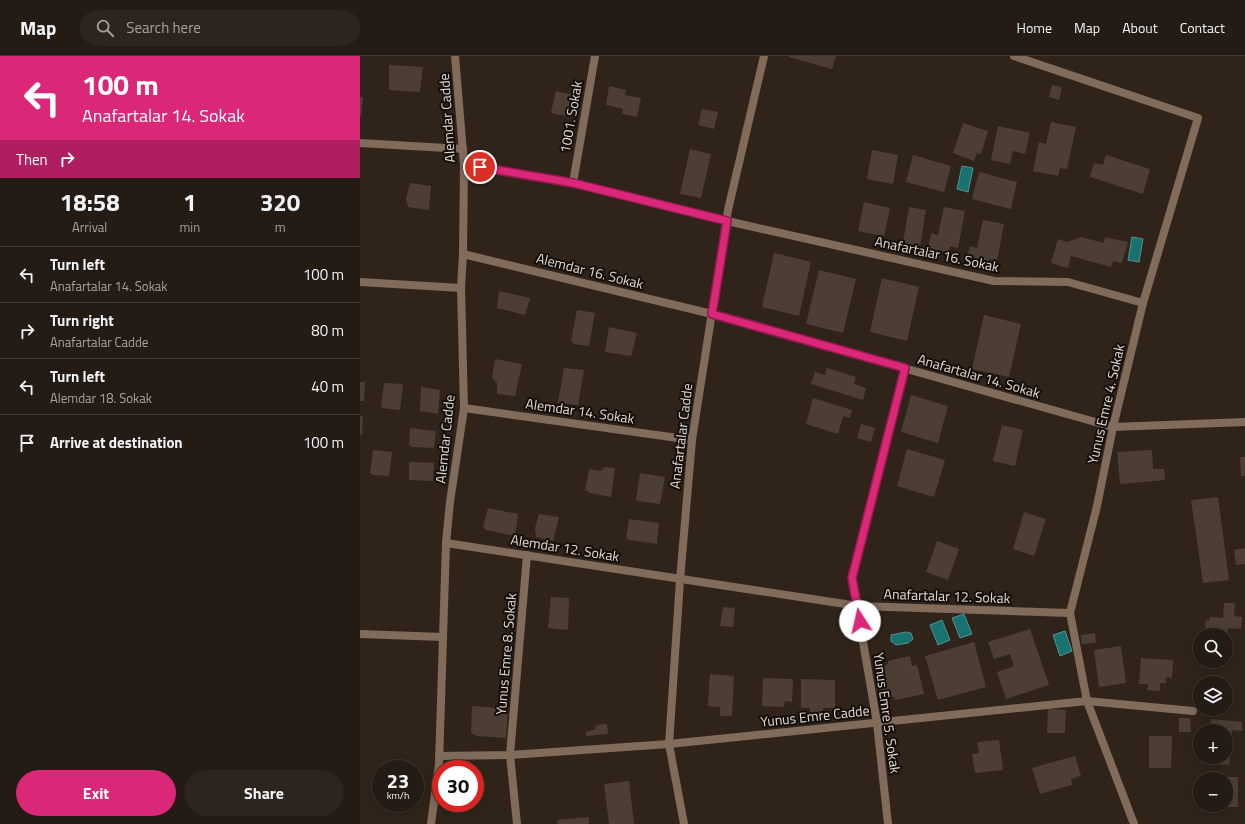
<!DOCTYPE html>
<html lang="en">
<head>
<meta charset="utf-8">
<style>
  :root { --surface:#241b14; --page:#2c241d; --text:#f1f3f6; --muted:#a3a1a0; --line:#413934; --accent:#db2777 }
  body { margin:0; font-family:"Titillium Web",sans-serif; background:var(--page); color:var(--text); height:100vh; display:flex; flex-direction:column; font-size:15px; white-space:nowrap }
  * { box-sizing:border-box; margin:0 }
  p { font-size:13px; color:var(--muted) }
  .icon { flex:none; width:22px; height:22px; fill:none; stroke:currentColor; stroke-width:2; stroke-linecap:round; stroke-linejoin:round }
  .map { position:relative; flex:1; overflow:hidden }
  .drawer { display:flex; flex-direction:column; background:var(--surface); width:360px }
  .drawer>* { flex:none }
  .top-card { background:#db2777; color:#fff; overflow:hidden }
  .controls { position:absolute; left:833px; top:572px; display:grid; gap:8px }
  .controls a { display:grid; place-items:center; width:40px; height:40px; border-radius:50%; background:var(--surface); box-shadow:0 2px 10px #0003,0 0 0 1px var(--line); font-size:20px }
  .speed { position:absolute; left:12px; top:704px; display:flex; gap:8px; font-size:20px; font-weight:700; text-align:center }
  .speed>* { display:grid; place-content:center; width:52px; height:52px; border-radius:50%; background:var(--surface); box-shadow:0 2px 10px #0003,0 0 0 1px var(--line); line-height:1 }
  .speed small { font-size:10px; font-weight:400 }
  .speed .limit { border:6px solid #d22; background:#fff; color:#111 }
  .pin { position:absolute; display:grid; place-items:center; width:34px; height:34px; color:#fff; margin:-17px; border:2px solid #fff; border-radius:50%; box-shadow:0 1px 4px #0007 }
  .me { position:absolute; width:44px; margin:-22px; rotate:350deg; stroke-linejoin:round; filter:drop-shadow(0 0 3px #0008) }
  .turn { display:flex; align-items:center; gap:14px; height:84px; padding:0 16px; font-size:18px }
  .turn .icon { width:52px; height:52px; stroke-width:2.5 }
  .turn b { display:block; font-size:28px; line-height:34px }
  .then { display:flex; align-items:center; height:38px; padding:0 16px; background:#0003; gap:8px; font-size:15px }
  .eta { display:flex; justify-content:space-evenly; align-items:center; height:68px; text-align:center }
  .eta b { font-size:24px; font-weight:700; line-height:28px }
  .action { display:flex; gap:8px; margin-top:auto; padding:8px 16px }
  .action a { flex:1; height:46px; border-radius:24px; background:var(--accent); color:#fff; font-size:16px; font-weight:700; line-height:46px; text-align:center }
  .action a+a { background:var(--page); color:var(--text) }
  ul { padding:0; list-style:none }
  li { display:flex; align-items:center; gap:12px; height:56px; padding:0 16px; border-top:1px solid var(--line) }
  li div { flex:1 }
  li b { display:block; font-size:15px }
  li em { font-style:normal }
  header { display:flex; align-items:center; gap:24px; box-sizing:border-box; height:56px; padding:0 20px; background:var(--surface); border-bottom:1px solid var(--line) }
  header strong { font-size:19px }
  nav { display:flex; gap:22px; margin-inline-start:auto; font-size:14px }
  .search { width:280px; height:36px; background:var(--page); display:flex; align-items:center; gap:10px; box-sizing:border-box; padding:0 14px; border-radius:22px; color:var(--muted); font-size:15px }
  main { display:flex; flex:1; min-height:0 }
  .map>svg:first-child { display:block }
  .water { fill:#177270; stroke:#54918e }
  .building { fill:#4c3e34 }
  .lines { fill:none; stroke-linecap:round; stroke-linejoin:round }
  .minor { stroke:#816c5c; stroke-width:8 }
  .tertiary { stroke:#816c5c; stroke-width:8 }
  .route-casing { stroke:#8e194d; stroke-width:10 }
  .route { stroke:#db2777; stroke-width:7 }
  .labels { text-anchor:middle; stroke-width:4; stroke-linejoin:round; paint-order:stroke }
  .street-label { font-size:14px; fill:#e2d9d3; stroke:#140e0a }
</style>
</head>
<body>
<header>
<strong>Map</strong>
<div class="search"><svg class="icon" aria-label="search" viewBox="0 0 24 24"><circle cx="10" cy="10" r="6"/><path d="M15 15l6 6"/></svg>Search here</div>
<nav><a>Home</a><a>Map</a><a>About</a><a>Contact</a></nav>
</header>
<main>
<section class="drawer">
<div class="top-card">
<div class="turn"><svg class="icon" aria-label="left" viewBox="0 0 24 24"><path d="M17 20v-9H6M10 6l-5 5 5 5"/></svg><div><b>100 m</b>Anafartalar 14. Sokak</div></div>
<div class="then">Then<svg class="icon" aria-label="right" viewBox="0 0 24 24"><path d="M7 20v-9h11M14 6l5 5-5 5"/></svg></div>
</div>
<div class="eta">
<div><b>18:58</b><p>Arrival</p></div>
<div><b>1</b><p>min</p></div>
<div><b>320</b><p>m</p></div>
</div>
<ul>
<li><svg class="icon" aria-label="left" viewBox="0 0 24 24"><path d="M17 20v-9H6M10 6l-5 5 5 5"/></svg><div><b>Turn left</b><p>Anafartalar 14. Sokak</p></div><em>100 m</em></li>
<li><svg class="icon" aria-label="right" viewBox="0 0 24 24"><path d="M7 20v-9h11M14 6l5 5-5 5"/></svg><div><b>Turn right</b><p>Anafartalar Cadde</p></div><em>80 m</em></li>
<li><svg class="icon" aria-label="left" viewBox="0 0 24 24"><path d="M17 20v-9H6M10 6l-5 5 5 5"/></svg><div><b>Turn left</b><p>Alemdar 18. Sokak</p></div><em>40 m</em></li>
<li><svg class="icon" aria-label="arrive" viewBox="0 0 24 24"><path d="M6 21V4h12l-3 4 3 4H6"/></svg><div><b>Arrive at destination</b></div><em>100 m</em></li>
</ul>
<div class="action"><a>Exit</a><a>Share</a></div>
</section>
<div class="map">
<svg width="885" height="768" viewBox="0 0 885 768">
  <rect width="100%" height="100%" fill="#30241a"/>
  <g class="water">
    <path d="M602 110 613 112 608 136 597 133Z"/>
    <path d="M772 181 783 183 779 206 768 204Z"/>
    <path d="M604 558 612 578 600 582 592 562Z"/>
    <path d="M582 564 590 584 578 589 570 569Z"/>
    <path d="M705 575 712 595 700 600 693 579Z"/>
    <path d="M546 576 551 577 553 583 548 587 536 589 531 585V579Z"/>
  </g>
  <g class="building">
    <path d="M429 0H476L472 13 429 1Z"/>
    <path d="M29 9 63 11 60 36 29 34Z"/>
    <path d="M692 29 702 31 699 44 689 41Z"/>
    <path d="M249 30 266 34 265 39 281 42 277 61 262 58 263 53 246 49Z"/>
    <path d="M196 35 213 39 208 60 194 58 191 56Z"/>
    <path d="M0 41H3L1 61H0Z"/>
    <path d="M342 53 358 56 354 73 338 69Z"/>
    <path d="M691 66 716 71 707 113 700 112 698 120 673 115 679 86 686 88Z"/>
    <path d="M603 67 628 75 621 98 617 97 614 105 593 97Z"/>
    <path d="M638 70 670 77 665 98 653 95 650 108 631 104Z"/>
    <path d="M330 93 351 98 341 142 320 138Z"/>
    <path d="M512 94 538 99 533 128 507 123Z"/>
    <path d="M553 99 591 110 584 136 546 126Z"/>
    <path d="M746 99 790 113 783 138 730 121 734 107 743 109Z"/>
    <path d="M619 116 657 126 651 153 612 143Z"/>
    <path d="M50 127 71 130 69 154 48 151 46 143Z"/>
    <path d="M504 146 530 152 524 180 498 175Z"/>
    <path d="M549 151 566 154 560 190 543 187Z"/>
    <path d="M584 151 605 155 598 192 590 190 589 197 568 193 571 177 578 179Z"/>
    <path d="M623 164 644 168 637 205 629 203 628 210 606 206 610 190 617 192Z"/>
    <path d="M721 181 744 187 745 181 768 186 762 207 753 205 751 211 711 200 708 212 691 207 698 183 707 186Z"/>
    <path d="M414 197 451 206 439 260 402 251Z"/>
    <path d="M459 214 496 223 483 277 446 268Z"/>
    <path d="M522 222 559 231 547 285 510 276Z"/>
    <path d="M139 235 170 242 165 259 137 252Z"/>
    <path d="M217 254 235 257 229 290 214 288 211 284Z"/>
    <path d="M624 259 661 268 649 321 612 313Z"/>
    <path d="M249 271 277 277 271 300 245 296Z"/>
    <path d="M135 303 162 308 155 340 137 338V327L132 322Z"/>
    <path d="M204 312 224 314 218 349 198 347Z"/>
    <path d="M467 312 496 321 494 328 506 332 503 344 451 328 455 316 465 319Z"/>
    <path d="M0 326H5L4 345H0Z"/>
    <path d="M24 327 43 328 40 354 21 352Z"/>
    <path d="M61 331 80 334 78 358 60 355Z"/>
    <path d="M551 339 588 350 578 387 541 376Z"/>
    <path d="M453 342 492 354 490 362 483 360 478 378 446 368Z"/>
    <path d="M0 360 3 361 2 379H0Z"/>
    <path d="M501 368 515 372 511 386 497 382Z"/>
    <path d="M642 369 663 374 655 410 633 405Z"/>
    <path d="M50 372 76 375 74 392 52 391 49 389Z"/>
    <path d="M547 393 585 404 574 441 537 430Z"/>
    <path d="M13 394 32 396 29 420 13 419 10 417Z"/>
    <path d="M792 394 793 413H804L805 424 760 428 757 396Z"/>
    <path d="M880 401H885V420H881Z"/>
    <path d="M49 406 74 407 73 425 49 424Z"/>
    <path d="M245 411 255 412 251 441 230 437 225 434 229 413 241 415Z"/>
    <path d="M280 417 305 421 300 448 279 445 276 444Z"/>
    <path d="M858 441 869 524 843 527 831 444Z"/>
    <path d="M128 452 158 458 155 480 126 474 123 471Z"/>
    <path d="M664 456 686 463 674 500 653 493Z"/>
    <path d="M179 458 199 461 193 485 176 481 175 472Z"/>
    <path d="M269 463 299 467 297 488 269 484 266 482Z"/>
    <path d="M577 485 599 493 588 524 566 516Z"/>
    <path d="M885 492V508L876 509 874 494Z"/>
    <path d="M191 541 209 542 208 574 188 572Z"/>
    <path d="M864 547H875L874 560 882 561 881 573 868 572V577L845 576 846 564 849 565 850 561 863 562Z"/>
    <path d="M363 551 375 552 373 571 360 570Z"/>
    <path d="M670 573 689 629 646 643 637 616 654 610 650 598 634 603 628 586Z"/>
    <path d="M735 577 736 587 722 588 721 579Z"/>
    <path d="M614 586 626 631 578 644 565 600Z"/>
    <path d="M761 590 766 627 739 631 734 594Z"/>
    <path d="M550 600 552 610 557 609 564 638 535 644 534 641 523 643 518 623 525 621 522 610 528 608V605Z"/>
    <path d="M781 602 813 604 812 622 806 621V627H800V635L787 634 788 628H779Z"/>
    <path d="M350 618 374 620 372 660H360V651L348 650Z"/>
    <path d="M403 622 433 623 432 646 425 645 424 651 402 650Z"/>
    <path d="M441 623 475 624V652H463V657H450V652H441Z"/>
    <path d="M112 650 148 653 146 682 117 680 111 677Z"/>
    <path d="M688 653 706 654 705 677H687Z"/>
    <path d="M819 662H830L831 676H819Z"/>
    <path d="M851 663 882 666V675L872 674 871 686 866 685V675H850Z"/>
    <path d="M247 668 248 678 226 680V676L234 674 237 669Z"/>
    <path d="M789 680H812L811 712H789Z"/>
    <path d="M639 684 643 714 615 717 612 698 619 697 617 686Z"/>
    <path d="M866 698H870L869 709 856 708V701H866Z"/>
    <path d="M715 700 721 720 711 723 712 729 680 738 672 712Z"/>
    <path d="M846 721H878V751H846V749H866V723H846Z"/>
    <path d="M269 725 274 768H249L244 728Z"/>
    <path d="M229 761V768H198L197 764Z"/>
  </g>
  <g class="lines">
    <g class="minor">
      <path d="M654 0 838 62 783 247 753 371 737 450 710 557 727 645 774 768"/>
      <path d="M0 87 103 93"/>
      <path d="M104 108 213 127 367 165 634 225 708 226 783 247"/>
      <path d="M213 127 235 0"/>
      <path d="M103 198 352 258 753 371 885 366"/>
      <path d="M0 226 101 232"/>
      <path d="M104 352 332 384"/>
      <path d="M86 487 498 550 710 557"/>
      <path d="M0 578 83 581"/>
      <path d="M79 700 150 699 309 688 727 645 833 655"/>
      <path d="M157 768 150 699 167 499"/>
      <path d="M324 768 309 688 320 524 332 384 368 154 404 0"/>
      <path d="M528 768 517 667 492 522 545 312"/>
    </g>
    <path class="tertiary" d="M71 768 79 708 86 487 90 446 104 352 101 232 103 198 104 108 95 0"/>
  </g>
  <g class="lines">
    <defs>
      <path id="route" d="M120 111 213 127 367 165 352 258 545 312 492 522 500 565"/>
    </defs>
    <use href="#route" class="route-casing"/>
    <use href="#route" class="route"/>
  </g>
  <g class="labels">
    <g class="street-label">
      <text transform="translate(211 61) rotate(-80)" y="5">1001. Sokak</text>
      <text transform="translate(87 62) rotate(-94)" y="5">Alemdar Cadde</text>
      <text transform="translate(577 198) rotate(12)" y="5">Anafartalar 16. Sokak</text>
      <text transform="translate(230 215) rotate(14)" y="5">Alemdar 16. Sokak</text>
      <text transform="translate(619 320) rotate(16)" y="5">Anafartalar 14. Sokak</text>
      <text transform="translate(746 348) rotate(-77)" y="5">Yunus Emre 4. Sokak</text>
      <text transform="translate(220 355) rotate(8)" y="5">Alemdar 14. Sokak</text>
      <text transform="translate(321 380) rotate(-83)" y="5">Anafartalar Cadde</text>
      <text transform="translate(85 383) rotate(-84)" y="5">Alemdar Cadde</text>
      <text transform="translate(205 492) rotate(9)" y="5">Alemdar 12. Sokak</text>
      <text transform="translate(587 540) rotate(2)" y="5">Anafartalar 12. Sokak</text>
      <text transform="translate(146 598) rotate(-85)" y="5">Yunus Emre 8. Sokak</text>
      <text transform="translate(527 657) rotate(82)" y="5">Yunus Emre 5. Sokak</text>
      <text transform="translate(455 660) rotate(-6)" y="5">Yunus Emre Cadde</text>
    </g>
  </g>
</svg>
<div class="controls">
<a><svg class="icon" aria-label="search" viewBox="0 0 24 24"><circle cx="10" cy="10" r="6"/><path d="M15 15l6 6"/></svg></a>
<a><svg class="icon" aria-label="layers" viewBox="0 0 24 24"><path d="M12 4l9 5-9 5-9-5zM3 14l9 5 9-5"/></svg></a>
<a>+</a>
<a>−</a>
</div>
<div class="speed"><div>23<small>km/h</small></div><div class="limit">30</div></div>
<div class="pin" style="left:120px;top:111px;background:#d93025"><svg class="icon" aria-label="arrive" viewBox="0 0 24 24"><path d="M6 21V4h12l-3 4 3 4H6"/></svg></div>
<svg class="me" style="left:500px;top:565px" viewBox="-20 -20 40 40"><circle r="19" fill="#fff"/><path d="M0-13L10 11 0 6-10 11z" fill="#db2777"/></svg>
</div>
</main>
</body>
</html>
